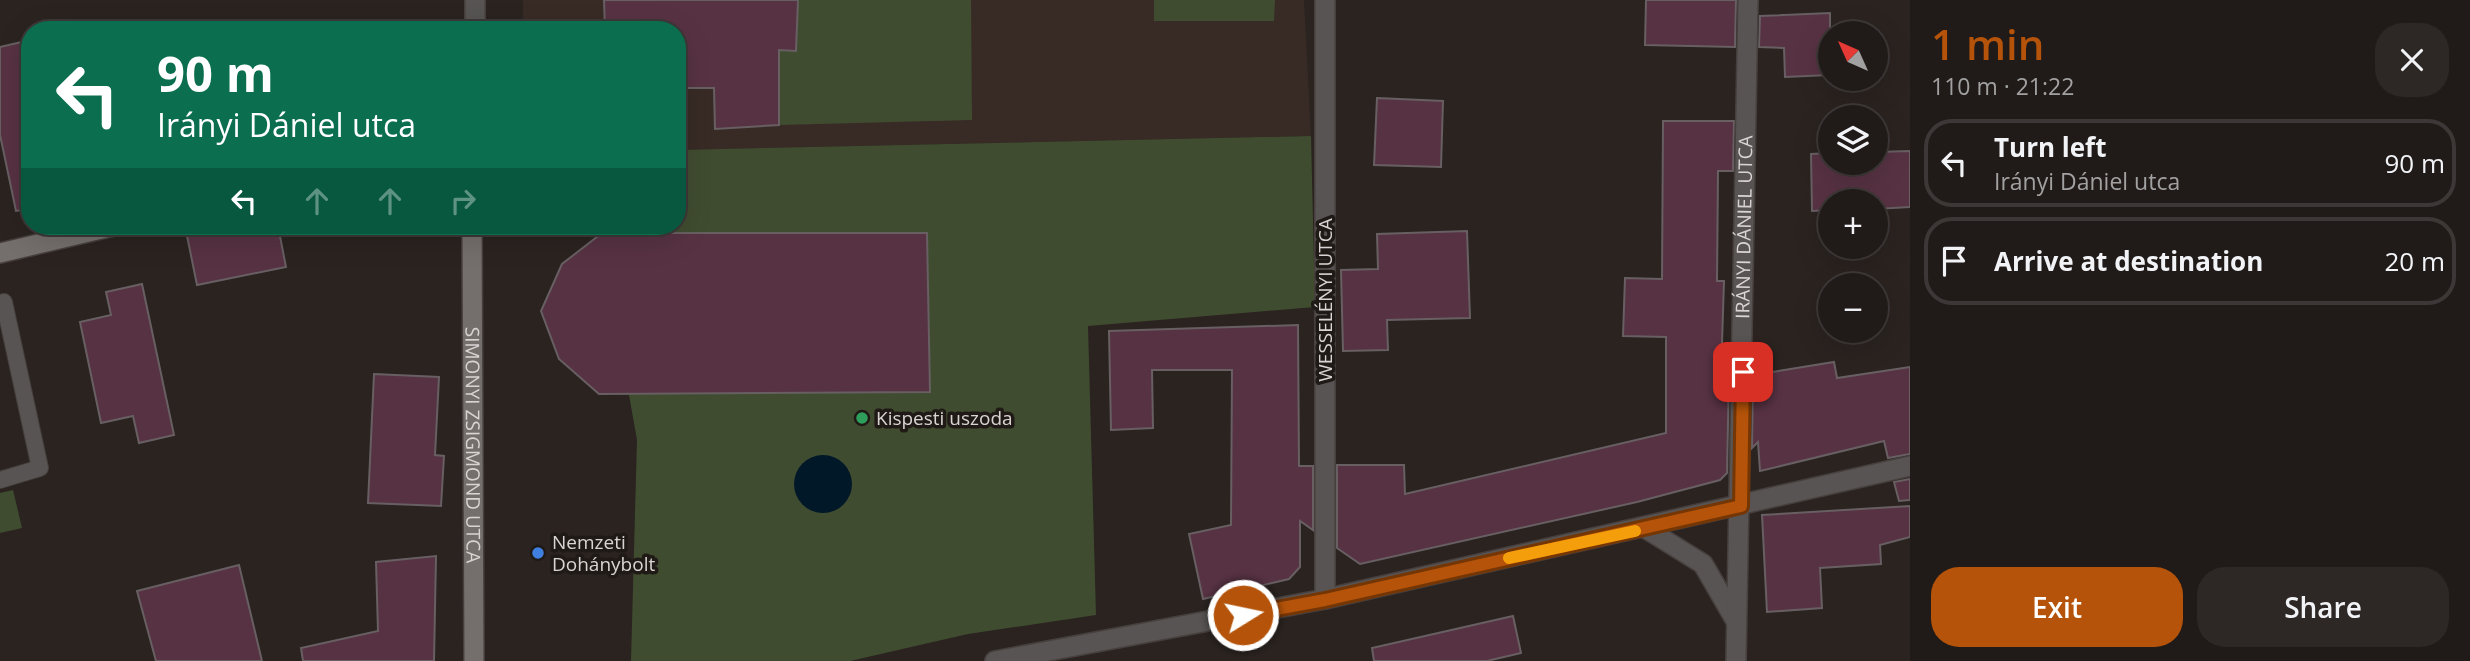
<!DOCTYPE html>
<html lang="en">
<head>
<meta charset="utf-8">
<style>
  :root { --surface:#201a18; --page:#2d2725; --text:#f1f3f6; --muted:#a2a1a2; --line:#3d3837; --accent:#b45309 }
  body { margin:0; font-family:"Open Sans",sans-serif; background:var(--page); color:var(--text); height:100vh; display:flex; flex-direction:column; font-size:26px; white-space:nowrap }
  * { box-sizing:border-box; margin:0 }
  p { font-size:23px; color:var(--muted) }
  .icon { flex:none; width:38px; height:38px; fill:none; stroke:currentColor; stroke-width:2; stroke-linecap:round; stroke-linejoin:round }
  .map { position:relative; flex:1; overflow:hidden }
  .drawer { display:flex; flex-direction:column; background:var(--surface); width:560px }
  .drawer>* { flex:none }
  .top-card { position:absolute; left:21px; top:21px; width:665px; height:214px; border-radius:28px; box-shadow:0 7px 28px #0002,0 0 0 2px var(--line); background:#0b6e4f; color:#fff; overflow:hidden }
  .needle { width:46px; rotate:315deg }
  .fabs { position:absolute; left:1818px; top:21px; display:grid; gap:14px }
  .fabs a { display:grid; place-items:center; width:70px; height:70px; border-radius:50%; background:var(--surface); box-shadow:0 7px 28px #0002,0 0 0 2px var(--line); font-size:35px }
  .pin { position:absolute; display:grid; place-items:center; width:60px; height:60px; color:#fff; margin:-30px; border-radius:14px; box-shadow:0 4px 10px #0006 }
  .me { position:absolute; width:77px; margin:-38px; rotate:80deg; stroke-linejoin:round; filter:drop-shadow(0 0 5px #0008) }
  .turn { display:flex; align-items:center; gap:24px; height:147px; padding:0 21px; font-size:32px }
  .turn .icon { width:91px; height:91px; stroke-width:2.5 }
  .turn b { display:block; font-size:49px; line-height:60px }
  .lanes { display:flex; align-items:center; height:66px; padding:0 21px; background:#0003; justify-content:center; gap:35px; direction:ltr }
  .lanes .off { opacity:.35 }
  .round { display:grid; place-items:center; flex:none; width:74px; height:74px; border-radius:28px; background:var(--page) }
  .headline { display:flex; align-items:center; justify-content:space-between; height:119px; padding:0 21px }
  h1 { font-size:42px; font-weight:600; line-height:52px; color:var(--accent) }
  .action { display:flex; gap:14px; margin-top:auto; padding:14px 21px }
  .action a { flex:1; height:80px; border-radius:28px; background:var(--accent); color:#fff; font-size:28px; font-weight:600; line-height:80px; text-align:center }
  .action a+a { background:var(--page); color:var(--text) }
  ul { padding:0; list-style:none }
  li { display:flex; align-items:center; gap:21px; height:88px; margin:0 14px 10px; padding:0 7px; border:4px solid var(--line); border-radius:28px }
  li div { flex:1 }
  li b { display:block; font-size:26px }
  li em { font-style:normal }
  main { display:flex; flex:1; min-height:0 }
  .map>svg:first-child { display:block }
  .built { fill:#382b25 }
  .green { fill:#404c30 }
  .water { fill:#001827 }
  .building { fill:#573243; stroke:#675f62; stroke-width:2 }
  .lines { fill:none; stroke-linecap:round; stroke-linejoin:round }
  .service-casing { stroke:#463f3d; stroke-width:18 }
  .minor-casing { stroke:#463f3d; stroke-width:22 }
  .secondary-casing { stroke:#463f3d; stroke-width:22 }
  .service { stroke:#575453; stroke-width:16 }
  .minor { stroke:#575453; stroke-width:19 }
  .secondary { stroke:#746e6c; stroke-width:19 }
  .route-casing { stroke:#753606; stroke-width:18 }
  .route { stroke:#b45309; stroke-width:12 }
  .slow { stroke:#f59e0b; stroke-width:12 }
  .leisure-dot { fill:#2e9e5b; stroke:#201a17; stroke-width:2.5 }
  .shop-dot { fill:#3f7fe0; stroke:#201a17; stroke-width:2.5 }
  .labels { text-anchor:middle; stroke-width:7; stroke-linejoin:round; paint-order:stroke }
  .street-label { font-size:19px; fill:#d9d4d3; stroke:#201a17 }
  .poi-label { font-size:19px; fill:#d9d4d3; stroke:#201a17; text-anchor:start }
</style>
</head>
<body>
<main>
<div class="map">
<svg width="1910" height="661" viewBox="0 0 1910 661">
  <rect width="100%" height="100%" fill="#2a2320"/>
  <path class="built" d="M523 0H1304L1311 136 677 150V30H523Z"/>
  <g class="green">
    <path d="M798 0H971L972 120 779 125V50H796Z"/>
    <path d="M1154 0H1275L1274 21H1154Z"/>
    <path d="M1311 136 1315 307 1088 326 1096 615 968 634 850 661H631L637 440 629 395 599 394 559 359 541 311 562 264 602 233H642L643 226H677V150Z"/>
    <path d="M13 490 22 528 0 533V493Z"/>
  </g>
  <circle class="water" cx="823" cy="484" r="29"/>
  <g class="building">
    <path d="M604 0H798L796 51 779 50V125L715 129 714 88H677V30H605Z"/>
    <path d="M1646 0H1736L1735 47 1645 45Z"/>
    <path d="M1830 13V75L1785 77 1784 48 1759 47 1760 16Z"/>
    <path d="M30 40V209L16 211 0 135V47Z"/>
    <path d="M1377 98 1443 101 1441 167 1374 165Z"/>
    <path d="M1663 121H1734L1733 171H1718L1717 281H1724L1721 374H1729L1727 473 1720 480 1637 502 1360 564 1337 548V465H1404L1405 494 1666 433V337L1623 336 1625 278 1662 279Z"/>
    <path d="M1910 151V207L1876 209V201H1830V210L1812 211 1811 154 1830 153V163H1876V152Z"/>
    <path d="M185 226H278L286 267 197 285Z"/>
    <path d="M1467 231 1470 318 1387 320 1388 350 1343 351 1341 270 1378 269 1377 234Z"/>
    <path d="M602 233H927L930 392 599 394 559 359 541 311 562 264Z"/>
    <path d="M142 284 174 435 139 443 133 416 101 423 80 322 111 315 106 292Z"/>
    <path d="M1298 325 1299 466H1313V530L1300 521V567L1289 579 1203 599 1189 534 1231 525 1232 370H1152L1153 428 1111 430 1109 331Z"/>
    <path d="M1834 362 1837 378 1910 367V454L1888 458 1884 441 1760 471 1758 442 1752 448 1753 375Z"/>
    <path d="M374 374 439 377 435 455 444 456 441 506 368 503Z"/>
    <path d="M1910 479V500L1899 501 1894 482Z"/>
    <path d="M1910 506V537L1880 545 1881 564 1820 568 1822 608 1767 612 1762 515Z"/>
    <path d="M436 556 434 661H303L301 648 378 631 376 562Z"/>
    <path d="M239 565 262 661H156L137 591Z"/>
    <path d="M1513 616 1521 653 1487 661H1374L1372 648Z"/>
  </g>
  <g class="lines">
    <defs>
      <path id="service" d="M0 480 40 468 4 302"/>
      <g id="minor">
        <path d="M475 30V0"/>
        <path d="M1645 528 1703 564 1736 621"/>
        <path d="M1325 599V0"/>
        <path d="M995 661 1325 599 1910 466"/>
        <path id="s1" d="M1736 661 1748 0"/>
      </g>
      <g id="secondary">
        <path id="s2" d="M472 226 474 661"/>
        <path d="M0 253 114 226"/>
      </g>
    </defs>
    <use href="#service" class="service-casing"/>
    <use href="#minor" class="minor-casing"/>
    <use href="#secondary" class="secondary-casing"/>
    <use href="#service" class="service"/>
    <use href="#minor" class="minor"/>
    <use href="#secondary" class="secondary"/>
  </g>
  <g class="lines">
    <defs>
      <path id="route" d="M1243 615 1325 600 1741 506 1743 372"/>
    </defs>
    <use href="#route" class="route-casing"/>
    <use href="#route" class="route"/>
    <path class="slow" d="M1509 558 1635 531"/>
  </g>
  <circle class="leisure-dot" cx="862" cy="418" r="7"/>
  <circle class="shop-dot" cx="538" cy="553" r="7"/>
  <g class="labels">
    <g class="street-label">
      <text dy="7" stroke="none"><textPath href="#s1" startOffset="434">IRÁNYI DÁNIEL UTCA</textPath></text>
      <text transform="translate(1325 300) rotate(-90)" y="7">WESSELÉNYI UTCA</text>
      <text dy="7" stroke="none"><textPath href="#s2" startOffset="219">SIMONYI ZSIGMOND UTCA</textPath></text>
    </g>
    <g class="poi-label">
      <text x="876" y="425">Kispesti uszoda</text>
      <text x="552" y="549">Nemzeti<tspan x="552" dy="22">Dohánybolt</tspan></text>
    </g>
  </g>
</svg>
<div class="fabs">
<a><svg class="needle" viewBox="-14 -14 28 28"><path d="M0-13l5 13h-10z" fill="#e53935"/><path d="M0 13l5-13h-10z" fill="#a2a1a2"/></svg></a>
<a><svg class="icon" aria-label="layers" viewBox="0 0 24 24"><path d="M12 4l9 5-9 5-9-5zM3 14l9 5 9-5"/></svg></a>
<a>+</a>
<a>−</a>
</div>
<div class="pin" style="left:1743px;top:372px;background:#d93025"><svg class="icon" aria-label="arrive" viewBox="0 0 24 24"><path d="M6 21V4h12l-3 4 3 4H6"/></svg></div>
<svg class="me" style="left:1243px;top:615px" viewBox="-20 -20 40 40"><circle r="17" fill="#b45309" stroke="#fff" stroke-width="3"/><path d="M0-11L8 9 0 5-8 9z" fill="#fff"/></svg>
<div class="top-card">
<div class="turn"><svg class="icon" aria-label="left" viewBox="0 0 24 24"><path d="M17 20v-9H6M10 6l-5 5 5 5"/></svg><div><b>90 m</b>Irányi Dániel utca</div></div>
<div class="lanes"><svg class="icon" aria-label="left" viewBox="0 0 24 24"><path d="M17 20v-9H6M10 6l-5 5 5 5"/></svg><svg class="icon off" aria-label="ahead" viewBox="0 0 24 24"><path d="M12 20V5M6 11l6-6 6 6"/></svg><svg class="icon off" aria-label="ahead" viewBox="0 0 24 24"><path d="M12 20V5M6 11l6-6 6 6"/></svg><svg class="icon off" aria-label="right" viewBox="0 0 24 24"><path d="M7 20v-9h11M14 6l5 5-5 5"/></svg></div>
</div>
</div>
<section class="drawer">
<div class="headline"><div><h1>1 min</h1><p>110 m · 21:22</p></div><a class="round"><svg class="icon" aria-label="close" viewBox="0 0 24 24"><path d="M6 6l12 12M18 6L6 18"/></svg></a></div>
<ul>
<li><svg class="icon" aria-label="left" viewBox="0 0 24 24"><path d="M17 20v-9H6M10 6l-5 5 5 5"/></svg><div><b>Turn left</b><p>Irányi Dániel utca</p></div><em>90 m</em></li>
<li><svg class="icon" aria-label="arrive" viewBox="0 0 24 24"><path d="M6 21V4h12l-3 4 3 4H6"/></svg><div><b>Arrive at destination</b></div><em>20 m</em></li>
</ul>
<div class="action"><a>Exit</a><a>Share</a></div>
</section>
</main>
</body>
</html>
